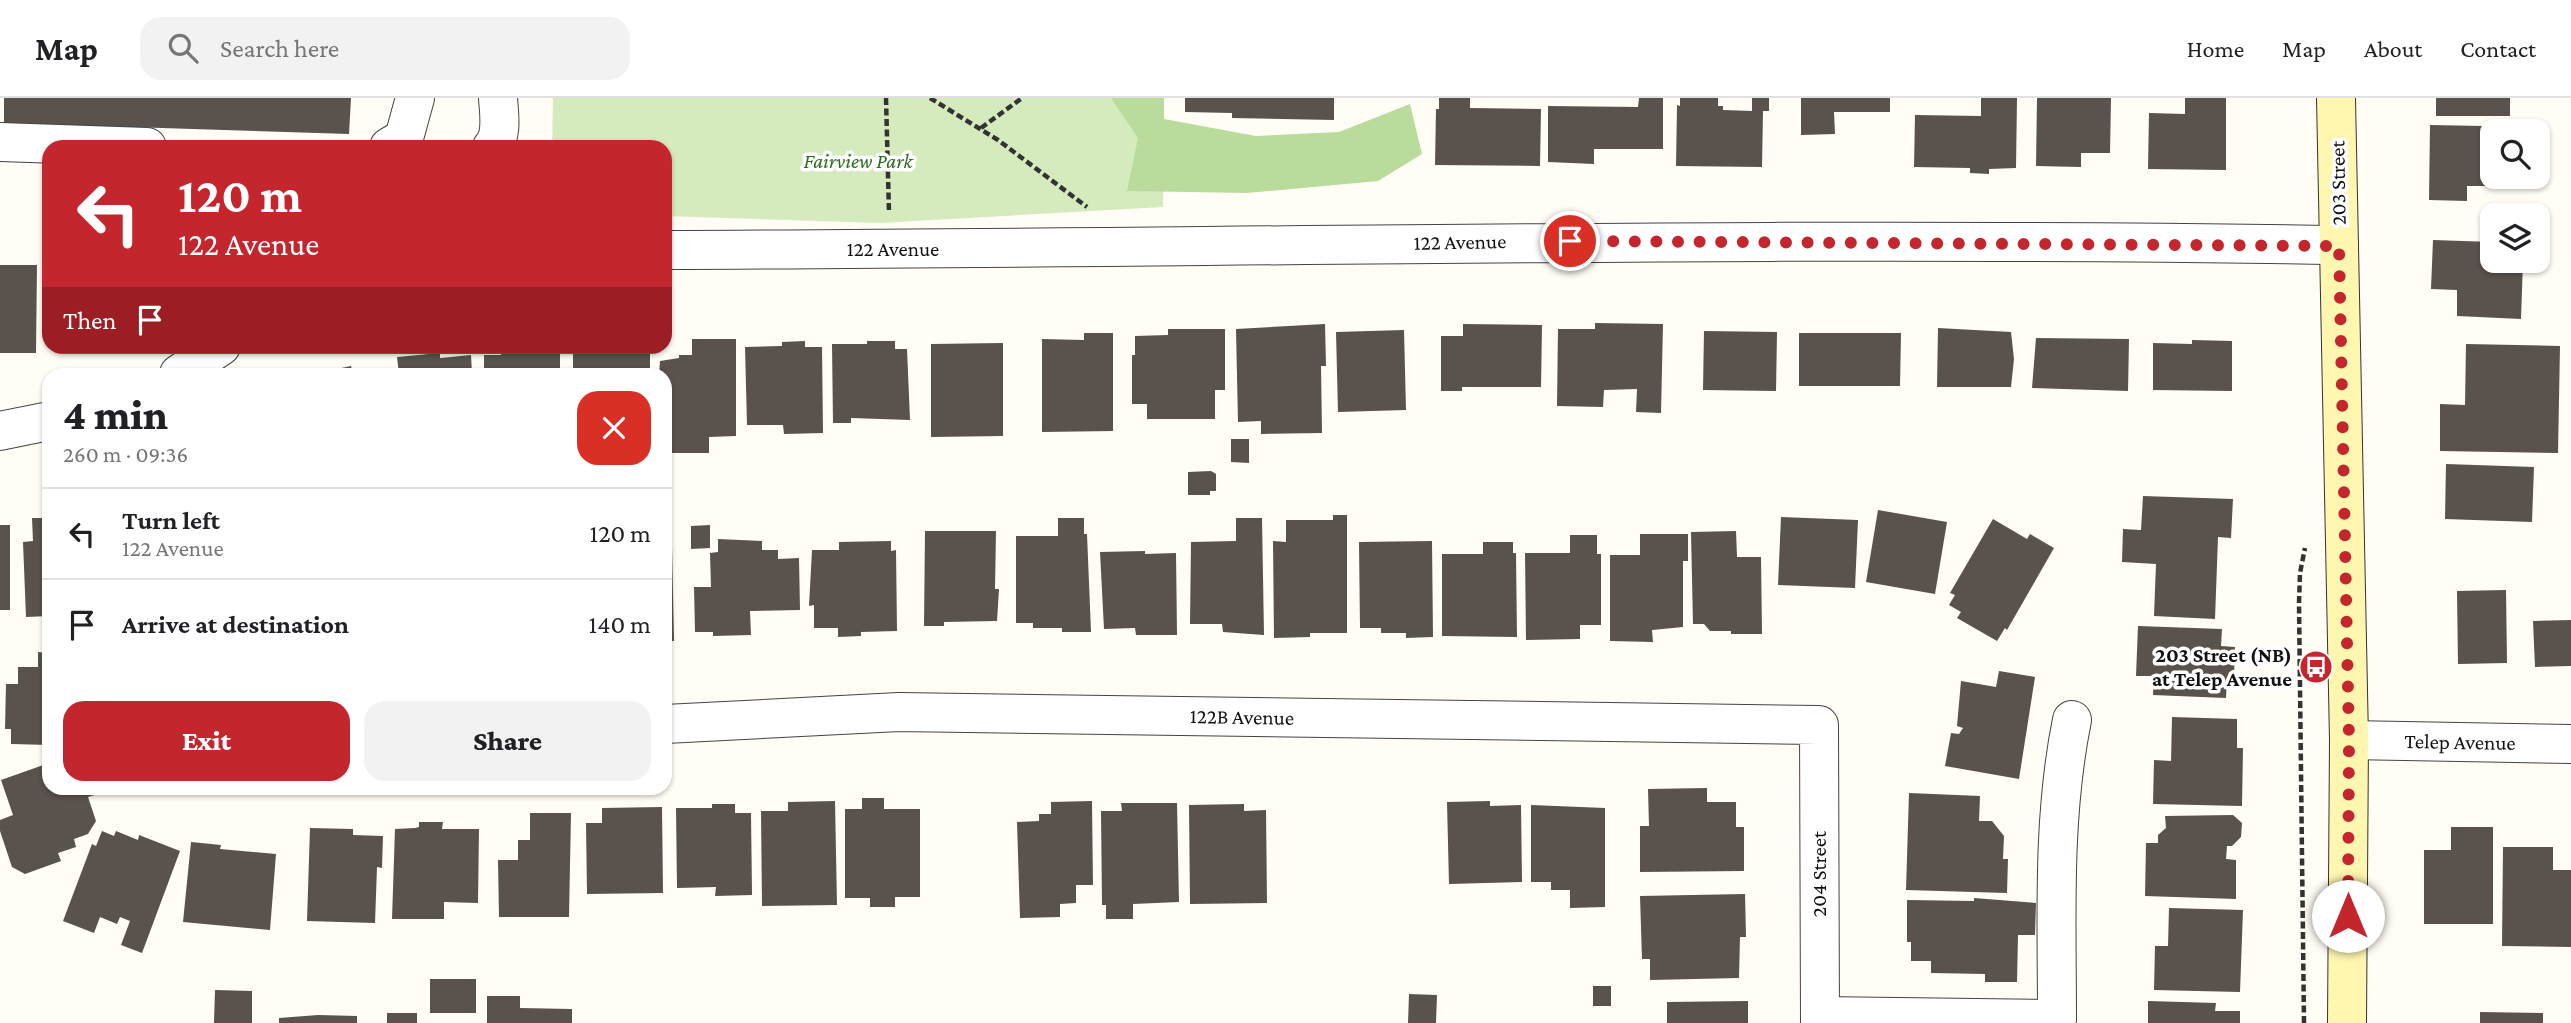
<!DOCTYPE html>
<html lang="en">
<head>
<meta charset="utf-8">
<style>
  :root { --surface:#fff; --page:#f2f2f2; --text:#202124; --muted:#757577; --line:#e0e0e0; --accent:#c4262e }
  body { margin:0; font-family:"Crimson Pro",serif; background:var(--page); color:var(--text); height:100vh; display:flex; flex-direction:column; font-size:26px; white-space:nowrap }
  * { box-sizing:border-box; margin:0 }
  p { font-size:23px; color:var(--muted) }
  .icon { flex:none; width:38px; height:38px; fill:none; stroke:currentColor; stroke-width:2; stroke-linecap:round; stroke-linejoin:round }
  .map { position:relative; flex:1; overflow:hidden }
  .details { position:absolute; left:42px; top:270px; width:630px; height:427px; display:flex; flex-direction:column; background:var(--surface); border-radius:21px; box-shadow:0 2px 5px #0004 }
  .details>* { flex:none }
  .hud { position:absolute; left:42px; top:42px; width:630px; height:214px; border-radius:21px; box-shadow:0 2px 5px #0004; background:#c4262e; color:#fff; overflow:hidden }
  .tools { position:absolute; left:2480px; top:21px; display:grid; gap:14px }
  .tools a { display:grid; place-items:center; width:70px; height:70px; border-radius:14px; background:var(--surface); box-shadow:0 2px 5px #0004; font-size:35px }
  .pin { position:absolute; display:grid; place-items:center; width:60px; height:60px; color:#fff; margin:-30px; border:4px solid #fff; border-radius:50%; box-shadow:0 2px 7px #0007 }
  .me { position:absolute; width:77px; margin:-38px; rotate:0deg; stroke-linejoin:round; filter:drop-shadow(0 0 5px #0008) }
  .turn { display:flex; align-items:center; gap:24px; height:147px; padding:0 21px; font-size:32px }
  .turn .icon { width:91px; height:91px; stroke-width:2.5 }
  .turn b { display:block; font-size:49px; line-height:60px }
  .then { display:flex; align-items:center; height:66px; padding:0 21px; background:#0003; gap:14px; font-size:26px }
  .round { display:grid; place-items:center; flex:none; width:74px; height:74px; border-radius:21px; background:var(--page) }
  .headline { display:flex; align-items:center; justify-content:space-between; height:119px; padding:0 21px }
  h1 { font-size:42px; font-weight:800; line-height:52px }
  .action { display:flex; gap:14px; margin-top:auto; padding:14px 21px }
  .action a { flex:1; height:80px; border-radius:21px; background:var(--accent); color:#fff; font-size:28px; font-weight:800; line-height:80px; text-align:center }
  .action a+a { background:var(--page); color:var(--text) }
  ul { padding:0; list-style:none }
  li { display:flex; align-items:center; gap:21px; height:91px; padding:0 21px; border-top:2px solid var(--line) }
  li div { flex:1 }
  li b { display:block; font-size:26px }
  li em { font-style:normal }
  header { display:flex; align-items:center; gap:42px; box-sizing:border-box; height:98px; padding:0 35px; background:var(--surface); border-bottom:2px solid var(--line) }
  header strong { font-size:33px }
  nav { display:flex; gap:38px; margin-inline-start:auto; font-size:24px }
  .search { width:490px; height:63px; background:var(--page); display:flex; align-items:center; gap:18px; box-sizing:border-box; padding:0 24px; border-radius:21px; color:var(--muted); font-size:26px }
  .map>svg:first-child { display:block }
  .green { fill:#d5ebbd }
  .forest { fill:#b9dc9c }
  .building { fill:#5a524d }
  .lines { fill:none; stroke-linecap:round; stroke-linejoin:round }
  .minor-casing { stroke:#444; stroke-width:40 }
  .secondary-casing { stroke:#333; stroke-width:40 }
  .path { stroke:#333; stroke-width:4.5; stroke-dasharray:7 3.5; stroke-linecap:butt }
  .minor { stroke:#fff; stroke-width:38 }
  .secondary { stroke:#fff6b0; stroke-width:38 }
  .route { stroke:#c4262e; stroke-width:12; stroke-dasharray:0 21.6 }
  .labels { text-anchor:middle; stroke-width:7; stroke-linejoin:round; paint-order:stroke }
  .park-label { font-size:21px; font-style:italic; fill:#2f6b1f; stroke:#fff }
  .street-label { font-size:21px; fill:#111; stroke:#fff }
  .poi-label { font-size:21px; font-weight:bold; fill:#111; stroke:#fff; text-anchor:end }
</style>
</head>
<body>
<header>
<strong>Map</strong>
<div class="search"><svg class="icon" aria-label="search" viewBox="0 0 24 24"><circle cx="10" cy="10" r="6"/><path d="M15 15l6 6"/></svg>Search here</div>
<nav><a>Home</a><a>Map</a><a>About</a><a>Contact</a></nav>
</header>
<div class="map">
<svg width="2571" height="925" viewBox="0 0 2571 925">
  <rect width="100%" height="100%" fill="#fffdf5"/>
  <path class="green" d="M553 0H1164L1163 109 879 125 665 118V49H552Z"/>
  <path class="forest" d="M1111 0H1164V21L1256 38 1339 34 1410 6 1422 56 1378 83 1247 95 1127 93 1138 40Z"/>
  <g class="building">
    <path d="M4 0H351L349 36 4 25Z"/>
    <path d="M1185 0H1334V22L1232 20V15L1185 14Z"/>
    <path d="M1439 0H1470V10L1541 11 1540 68 1435 67 1436 11H1439Z"/>
    <path d="M1639 0H1663V51H1594V66L1548 64V8L1638 9Z"/>
    <path d="M1680 0H1718V8H1723V12L1752 13V0H1769V13H1763L1762 69 1676 68 1677 7 1680 8Z"/>
    <path d="M1801 0H1890V14H1834L1835 36 1801 37Z"/>
    <path d="M1981 0H2017L2016 70 1989 71V76L1970 75V70L1914 69 1915 17 1981 18Z"/>
    <path d="M2037 0H2111L2110 55H2081V69L2036 68Z"/>
    <path d="M2185 0H2226V72L2148 71 2149 15 2185 16Z"/>
    <rect x="2436" y="0" width="74" height="18"/>
    <path d="M2430 27 2537 29V33H2492V79H2501V88H2467V103L2429 102Z"/>
    <path d="M2433 142 2492 144V163H2523L2521 221 2457 218V192L2431 191Z"/>
    <path d="M0 167H37L36 255H0Z"/>
    <path d="M1595 225 1663 226 1661 315 1636 314 1637 291 1604 292 1603 309 1557 308 1558 231H1595Z"/>
    <path d="M1325 226 1326 268H1321L1322 335 1261 336V323L1238 324 1236 231Z"/>
    <path d="M1463 226 1542 227 1541 289H1462V293H1441V238H1463Z"/>
    <path d="M1938 230 2011 234 2014 261 2011 289H1937Z"/>
    <path d="M1168 231H1225V292H1215V321H1147V306H1132V257H1135V238L1168 237Z"/>
    <path d="M1404 232 1406 312 1338 314 1336 234Z"/>
    <path d="M1704 233 1777 234 1776 293 1703 292Z"/>
    <path d="M1084 235H1113V333L1042 334V241L1084 242Z"/>
    <path d="M1799 235H1901L1900 288H1799Z"/>
    <path d="M2036 240 2129 241 2128 293 2032 290Z"/>
    <path d="M692 241H736V338L709 339V355H665V276H659L660 263 679 260V257H692Z"/>
    <path d="M2192 242 2232 243V293L2153 292V245L2192 246Z"/>
    <path d="M805 243V249H822L823 335 784 336 783 327H747L745 249 782 248V244Z"/>
    <path d="M867 243H895V251H907L910 322 851 320V325H833L832 246H867Z"/>
    <path d="M1003 245V338L931 339V246Z"/>
    <path d="M2466 246 2560 248 2558 355 2440 353V306L2465 307Z"/>
    <path d="M502 248H560V276H484V257H501Z"/>
    <rect x="573" y="248" width="77" height="28"/>
    <path d="M440 255V260L471 257 472 276H399L397 259Z"/>
    <path d="M351 268 353 276H328L327 273Z"/>
    <path d="M1231 341H1249V365L1231 364Z"/>
    <path d="M2446 366 2534 369 2532 424 2445 421Z"/>
    <path d="M1211 373 1216 376V393H1210V397H1188V374Z"/>
    <path d="M2143 398 2233 401 2231 440 2218 439 2215 521 2154 518 2156 466 2122 464 2123 431 2141 432Z"/>
    <path d="M1878 412 1947 424 1935 496 1866 484Z"/>
    <path d="M1333 417H1347V535H1310V539L1274 540 1273 443 1286 444V422H1333Z"/>
    <path d="M1781 419 1858 422 1855 490 1778 487Z"/>
    <path d="M32 420H49V518L26 519 23 444 33 443Z"/>
    <path d="M1058 420H1084V436H1087L1091 534H1062V530H1033V525H1016V438H1058Z"/>
    <path d="M1236 420H1262L1264 537 1223 534 1222 526H1190L1191 444 1236 443Z"/>
    <path d="M1993 421 2027 441 2030 436 2054 450 2007 532 2005 530 1997 543 1957 520 1961 514 1949 507 1955 497 1950 495Z"/>
    <rect x="0" y="427" width="10" height="85"/>
    <path d="M710 427V450L691 451V428Z"/>
    <path d="M925 433H996L995 491H999L997 523 944 524V528H924Z"/>
    <path d="M1736 433 1737 459H1761L1762 536H1731V533H1710L1704 526H1693L1691 434Z"/>
    <path d="M1640 436H1688V463H1683V529L1652 532 1653 544 1610 543V457H1640Z"/>
    <path d="M1570 437H1597V456H1601V527H1580V541L1526 542 1525 455H1570Z"/>
    <path d="M718 441 762 443V452H778V461L799 460 800 512 750 513 751 537 713 538V534H695L694 489H711L710 455 718 454Z"/>
    <path d="M891 443V453L896 452 897 533 861 534V538L838 539V530H814V507L809 508 812 452H839V444Z"/>
    <path d="M1432 443 1433 539 1406 540V535H1381V530H1360L1359 444Z"/>
    <path d="M1483 444H1513V455H1516L1517 539 1442 538V456H1483Z"/>
    <path d="M665 449H672L674 543H665Z"/>
    <path d="M1145 453V456L1176 455 1177 537H1136L1135 530 1104 531 1100 454Z"/>
    <path d="M2506 492 2507 565 2458 566 2457 493Z"/>
    <path d="M2571 522V568L2535 569 2533 523Z"/>
    <path d="M2138 528 2222 531 2221 548 2235 549 2234 580H2227L2226 600 2153 597 2154 578H2136Z"/>
    <path d="M38 554 49 555V647L11 646V631H5L6 586H18V569H38Z"/>
    <path d="M1999 573 2035 579 2019 681 1945 668 1951 635 1959 636 1963 630 1957 628 1961 583 1996 589Z"/>
    <path d="M2172 619 2237 621V650H2243L2242 708 2153 706 2154 662 2171 663Z"/>
    <path d="M49 665V690H96L98 696 88 699 96 723 88 736 74 741 76 749 58 755 61 763 25 776 12 769 0 733V722L13 717 1 682Z"/>
    <path d="M1707 690V704H1736V729H1744V773L1640 774V728H1649L1648 691Z"/>
    <path d="M1909 695 1980 698 1979 723H1992L2004 738 2003 761H2008L2007 795 1906 792Z"/>
    <path d="M862 700H884V711H920V799H895V809H870V800H845V711H862Z"/>
    <path d="M835 703 837 807 762 808 761 713H788V704Z"/>
    <path d="M1092 703 1093 787H1076V805L1060 806V819L1020 820 1017 724 1039 723V716H1051V704Z"/>
    <path d="M1490 703V708L1521 707 1522 784 1449 786 1447 704Z"/>
    <path d="M1121 705H1177L1179 804 1133 806V821H1106V807H1102L1101 713H1122Z"/>
    <path d="M712 706H735V715H751L752 797 715 798 716 789 677 790 676 710H712Z"/>
    <path d="M1244 706V713L1266 712 1267 805 1190 806 1189 707Z"/>
    <path d="M1531 707 1605 710V809L1570 810V792H1551V784H1531Z"/>
    <path d="M662 709 663 795 587 796 586 725H602V710Z"/>
    <path d="M530 715H571L569 819H499L498 762H518V742H530Z"/>
    <path d="M2233 717 2242 725 2241 739 2232 748H2227L2226 761 2236 762V801L2145 798 2146 745H2158V737L2166 730 2165 718Z"/>
    <path d="M419 724H443L442 731H479L478 805 444 804V821H392L395 731 415 730 419 729Z"/>
    <path d="M2451 729H2493V826H2424V752H2451Z"/>
    <path d="M310 730 353 731V737L383 738 382 770 377 769 375 825 307 823Z"/>
    <path d="M102 733 114 738 116 733 138 742 139 737 180 753 142 855 121 847 130 823 120 819 117 826 100 819 94 835 63 823 92 746 96 748Z"/>
    <path d="M191 744 221 747 220 751 276 756 270 832 183 824Z"/>
    <path d="M2503 749H2553V772H2571V849L2502 848Z"/>
    <path d="M1745 796 1746 839H1740L1739 880 1650 882V861H1642L1640 798Z"/>
    <path d="M1974 800 2036 805 2035 837H2018L2017 884H1985V876L1931 875V863H1911V844H1907V802L1974 803Z"/>
    <path d="M2169 810 2243 812 2240 894 2154 892 2155 848H2168Z"/>
    <rect x="430" y="881" width="46" height="34"/>
    <rect x="1593" y="888" width="18" height="20"/>
    <path d="M215 892 252 893V925H214Z"/>
    <path d="M1409 896 1437 897 1436 925H1408Z"/>
    <path d="M487 898H520V910L572 911V925H487Z"/>
    <path d="M1748 903V925H1667V904Z"/>
    <path d="M2148 903 2216 905 2215 913H2240V925H2148Z"/>
    <path d="M2480 914 2543 915V925H2480Z"/>
    <rect x="387" y="915" width="30" height="10"/>
    <path d="M318 917 357 918V925H279V920Z"/>
  </g>
  <g class="lines">
    <defs>
      <g id="minor">
        <path d="M0 44 147 49"/>
        <path d="M389 49 404 40 415 0"/>
        <path d="M492 49C503 37 499 16 498 0"/>
        <path d="M665 152C1223 150 1781 138 2339 147"/>
        <path d="M179 276 221 248"/>
        <path d="M0 333 49 323"/>
        <path d="M665 626 899 614 1819 627 1820 925"/>
        <path d="M2349 642 2571 646"/>
        <path d="M1820 918 2057 921C2057 821 2052 720 2072 622"/>
      </g>
      <path id="secondary" d="M2336 0 2349 642 2347 925"/>
    </defs>
    <use href="#minor" class="minor-casing"/>
    <use href="#secondary" class="secondary-casing"/>
    <g class="path">
      <path d="M886 0 889 115"/>
      <path d="M930 0 998 42 1087 109"/>
      <path d="M981 30 1022 0"/>
      <path d="M2304 925 2299 505 2300 475 2305 450"/>
    </g>
    <use href="#minor" class="minor"/>
    <use href="#secondary" class="secondary"/>
  </g>
  <g class="lines">
    <path class="route" d="M1570 143 2339 148 2349 642 2348 818"/>
  </g>
  <defs>
    <symbol id="bus-disc" viewBox="-11 -11 22 22"><circle r="9.5" fill="#c4262e" stroke="#fff"/><path d="M-5-6H5V4H4V6H2V4H-2V6H-4V4H-5ZM-3.5-4V0h7V-4ZM-3.5 1.2v1.5H-2V1.2ZM2 1.2v1.5H3.5V1.2Z" fill="#fff"/></symbol>
  </defs>
  <g fill-rule="evenodd">
    <use href="#bus-disc" x="2297" y="550" width="38" height="38"/>
  </g>
  <g class="labels">
    <g class="park-label">
      <text x="858" y="70">Fairview Park</text>
    </g>
    <g class="street-label">
      <text transform="translate(2338 85) rotate(-91)" y="7">203 Street</text>
      <text transform="translate(1460 144) rotate(-1)" y="7">122 Avenue</text>
      <text x="893" y="158">122 Avenue</text>
      <text transform="translate(1242 619) rotate(1)" y="7">122B Avenue</text>
      <text transform="translate(2460 644) rotate(1)" y="7">Telep Avenue</text>
      <text transform="translate(1819 776) rotate(-90)" y="7">204 Street</text>
    </g>
    <g class="poi-label">
      <text x="2292" y="564">203 Street (NB)<tspan x="2292" dy="24">at Telep Avenue</tspan></text>
    </g>
  </g>
</svg>
<div class="tools">
<a><svg class="icon" aria-label="search" viewBox="0 0 24 24"><circle cx="10" cy="10" r="6"/><path d="M15 15l6 6"/></svg></a>
<a><svg class="icon" aria-label="layers" viewBox="0 0 24 24"><path d="M12 4l9 5-9 5-9-5zM3 14l9 5 9-5"/></svg></a>
</div>
<div class="pin" style="left:1570px;top:143px;background:#d93025"><svg class="icon" aria-label="arrive" viewBox="0 0 24 24"><path d="M6 21V4h12l-3 4 3 4H6"/></svg></div>
<svg class="me" style="left:2348px;top:818px" viewBox="-20 -20 40 40"><circle r="19" fill="#fff"/><path d="M0-13L10 11 0 6-10 11z" fill="#c4262e"/></svg>
<div class="hud">
<div class="turn"><svg class="icon" aria-label="left" viewBox="0 0 24 24"><path d="M17 20v-9H6M10 6l-5 5 5 5"/></svg><div><b>120 m</b>122 Avenue</div></div>
<div class="then">Then<svg class="icon" aria-label="arrive" viewBox="0 0 24 24"><path d="M6 21V4h12l-3 4 3 4H6"/></svg></div>
</div>
<section class="details">
<div class="headline"><div><h1>4 min</h1><p>260 m · 09:36</p></div><a class="round" style="background:#d93025;color:#fff"><svg class="icon" aria-label="close" viewBox="0 0 24 24"><path d="M6 6l12 12M18 6L6 18"/></svg></a></div>
<ul>
<li><svg class="icon" aria-label="left" viewBox="0 0 24 24"><path d="M17 20v-9H6M10 6l-5 5 5 5"/></svg><div><b>Turn left</b><p>122 Avenue</p></div><em>120 m</em></li>
<li><svg class="icon" aria-label="arrive" viewBox="0 0 24 24"><path d="M6 21V4h12l-3 4 3 4H6"/></svg><div><b>Arrive at destination</b></div><em>140 m</em></li>
</ul>
<div class="action"><a>Exit</a><a>Share</a></div>
</section>
</div>
</body>
</html>
